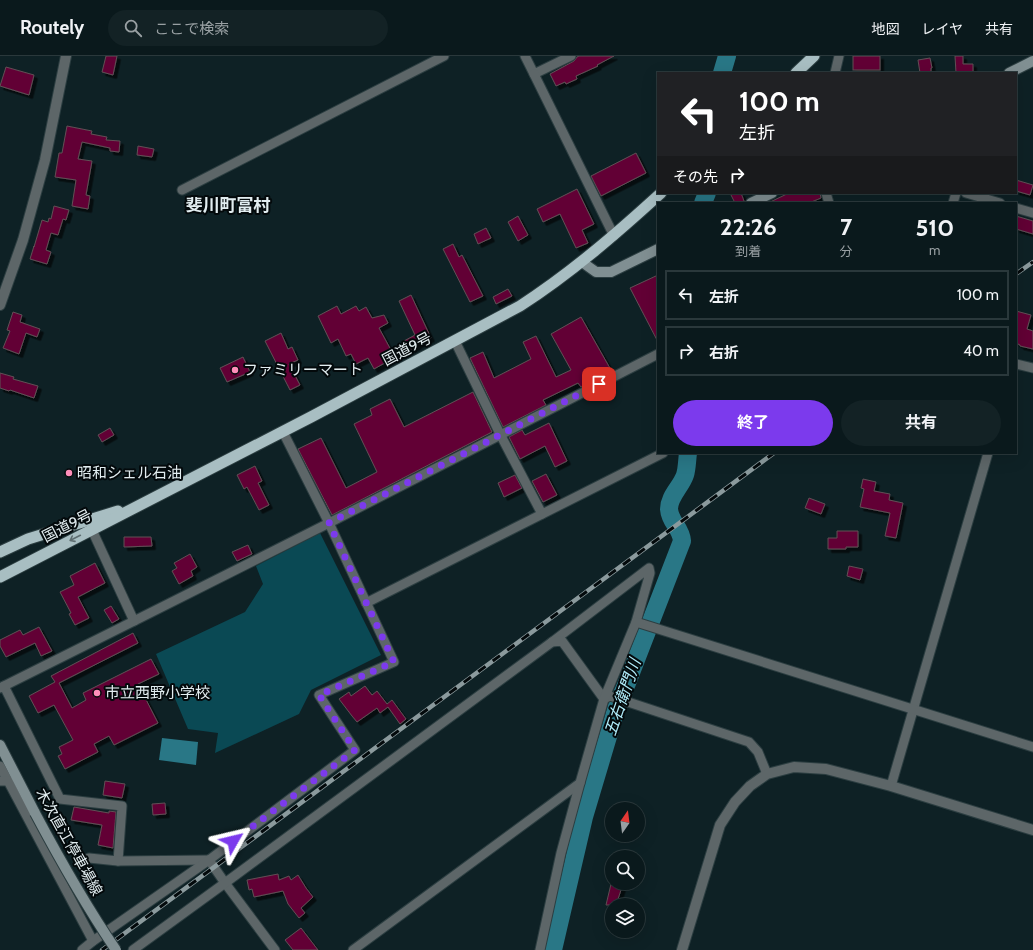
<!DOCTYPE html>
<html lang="ja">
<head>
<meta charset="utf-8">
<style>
  :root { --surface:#0a191c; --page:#132225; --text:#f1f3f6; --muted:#99a0a3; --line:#2a383b; --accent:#7c3aed }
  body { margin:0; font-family:Cabin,"Noto Sans JP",sans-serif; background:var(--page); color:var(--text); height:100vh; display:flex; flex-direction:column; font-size:15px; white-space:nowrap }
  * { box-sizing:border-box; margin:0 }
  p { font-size:13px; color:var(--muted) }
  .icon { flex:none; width:22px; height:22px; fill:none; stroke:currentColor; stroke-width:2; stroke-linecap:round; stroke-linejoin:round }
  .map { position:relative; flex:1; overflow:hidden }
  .drawer { position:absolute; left:657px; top:146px; width:360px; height:252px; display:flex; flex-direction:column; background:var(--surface); border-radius:0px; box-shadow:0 4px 16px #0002,0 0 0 1px var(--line) }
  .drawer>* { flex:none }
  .banner { position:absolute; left:657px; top:16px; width:360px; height:122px; border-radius:0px; box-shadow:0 4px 16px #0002,0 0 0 1px var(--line); background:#202124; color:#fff; overflow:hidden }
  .needle { width:26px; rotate:14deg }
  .fabs { position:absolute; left:605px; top:746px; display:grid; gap:8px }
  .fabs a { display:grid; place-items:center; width:40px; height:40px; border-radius:50%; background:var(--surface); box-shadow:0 4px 16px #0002,0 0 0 1px var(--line); font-size:20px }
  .pin { position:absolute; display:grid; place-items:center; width:34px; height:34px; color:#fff; margin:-17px; border-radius:8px; box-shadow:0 2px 6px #0006 }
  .me { position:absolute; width:44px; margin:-22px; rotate:53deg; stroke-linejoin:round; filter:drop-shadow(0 0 3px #0008) }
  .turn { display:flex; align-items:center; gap:14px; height:84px; padding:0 16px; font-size:18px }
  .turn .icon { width:52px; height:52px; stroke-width:2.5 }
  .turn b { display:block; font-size:28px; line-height:34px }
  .then { display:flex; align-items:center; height:38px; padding:0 16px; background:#0003; gap:8px; font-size:15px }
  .eta { display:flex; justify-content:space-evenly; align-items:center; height:68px; text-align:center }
  .eta b { font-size:24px; font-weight:700; line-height:28px }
  .primary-button { display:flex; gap:8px; margin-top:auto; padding:8px 16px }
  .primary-button a { flex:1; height:46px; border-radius:24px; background:var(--accent); color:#fff; font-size:16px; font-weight:700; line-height:46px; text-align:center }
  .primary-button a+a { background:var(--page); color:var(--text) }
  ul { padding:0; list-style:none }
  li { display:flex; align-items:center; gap:12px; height:50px; margin:0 8px 6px; padding:0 8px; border:2px solid var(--line); border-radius:0px }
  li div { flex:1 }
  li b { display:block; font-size:15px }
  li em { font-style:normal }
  header { display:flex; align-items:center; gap:24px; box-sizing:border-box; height:56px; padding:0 20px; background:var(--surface); border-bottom:1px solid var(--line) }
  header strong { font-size:19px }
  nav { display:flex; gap:22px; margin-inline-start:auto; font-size:14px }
  .search { width:280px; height:36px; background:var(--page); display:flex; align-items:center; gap:10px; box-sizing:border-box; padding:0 14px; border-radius:22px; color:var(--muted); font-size:15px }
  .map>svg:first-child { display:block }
  .green { fill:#0a4954 }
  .water { fill:#297786 }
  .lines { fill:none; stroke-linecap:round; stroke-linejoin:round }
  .river { stroke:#297786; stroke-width:18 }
  .building { fill:#620436; stroke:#614f55; filter:url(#shadow) }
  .minor-casing { stroke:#2c3e41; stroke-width:11 }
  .tertiary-casing { stroke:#2c3e41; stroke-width:12 }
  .secondary-casing { stroke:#2c3e41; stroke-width:12 }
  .trunk-casing { stroke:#2c3e41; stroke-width:13 }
  .minor { stroke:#5d6668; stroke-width:9 }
  .tertiary { stroke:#5d6668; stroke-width:10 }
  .secondary { stroke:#808f92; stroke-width:10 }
  .trunk { stroke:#a8bec2; stroke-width:11 }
  .rail-casing { stroke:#8b9a9d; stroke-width:4.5 }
  .rail { stroke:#03090b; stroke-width:3; stroke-dasharray:9; stroke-linecap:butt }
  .secondary-bridge-casing { stroke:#2c3e41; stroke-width:12; stroke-linecap:butt }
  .secondary-bridge { stroke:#808f92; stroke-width:10 }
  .oneway { stroke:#5e6d70 }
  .route { stroke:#7c3aed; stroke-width:7; stroke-dasharray:0 12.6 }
  .poi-dot { fill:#ff8eba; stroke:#03090b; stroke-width:1.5 }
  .labels { text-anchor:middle; stroke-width:4; stroke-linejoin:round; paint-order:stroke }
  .street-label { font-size:15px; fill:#e2edf0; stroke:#03090b }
  .poi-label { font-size:15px; fill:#e2edf0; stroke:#03090b; text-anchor:start }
  .water-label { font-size:16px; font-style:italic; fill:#b0ecfa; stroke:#03090b }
  .quarter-label { font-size:17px; font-weight:bold; fill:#e2edf0; stroke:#03090b }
</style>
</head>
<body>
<header>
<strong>Routely</strong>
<div class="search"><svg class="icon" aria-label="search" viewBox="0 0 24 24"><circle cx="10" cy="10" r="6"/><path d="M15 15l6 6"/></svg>ここで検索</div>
<nav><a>地図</a><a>レイヤ</a><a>共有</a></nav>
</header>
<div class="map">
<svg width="1033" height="894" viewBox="0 0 1033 894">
  <defs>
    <filter id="shadow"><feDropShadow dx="3.5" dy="3.5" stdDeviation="0" flood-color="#0009"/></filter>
  </defs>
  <rect width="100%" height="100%" fill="#0e2125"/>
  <path class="green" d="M320 477 381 599 311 634 299 658 215 697 218 677 188 673 156 598 245 556 263 528 256 510Z"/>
  <path class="water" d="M162 682 198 686 196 709 159 704Z"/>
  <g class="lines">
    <g class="river">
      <path d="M722 17 727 0"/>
      <path d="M703 147 707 137"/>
      <path d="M553 894 584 761 618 647 627 627 682 485C681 471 670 467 669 453 669 440 681 431 685 419 687 413 687 404 688 397"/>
    </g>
  </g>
  <g class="building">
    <path d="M106 0H117L113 19 102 16Z"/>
    <path d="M579 0H614L597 9 598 10 576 20 577 23 566 28 565 26 556 30 550 18 574 5 577 1Z"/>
    <rect x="853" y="0" width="27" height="14"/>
    <path d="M955 0H963V8H973V17H956Z"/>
    <path d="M930 2 932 12H931V17H920L918 4Z"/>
    <path d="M6 11 34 19 29 39 0 30Z"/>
    <path d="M67 70 92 75 91 78 107 81 106 84 120 85 119 96 110 95V92L82 86 78 103 92 105 86 139 90 140 88 153 72 150 76 124 55 121 59 97H62Z"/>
    <path d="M138 90 154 93 152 101 137 99Z"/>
    <path d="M636 97 646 117 601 140 591 120Z"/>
    <path d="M1016 124 1033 129 1030 139 1016 135Z"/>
    <path d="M577 133 594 168 582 174 588 187 576 192 560 158 543 166 537 153Z"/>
    <path d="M730 137H741L744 145 740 147H735Z"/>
    <path d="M789 137H820L821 142 809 147H768Z"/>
    <path d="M54 150 69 154 66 164 63 163 58 179 51 177 46 194 51 196 47 208 30 203 34 190V191L42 164 48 166 49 162 51 163Z"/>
    <path d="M518 160 528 179 518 185 508 166Z"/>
    <path d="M1016 160 1033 165V178L1016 173Z"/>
    <path d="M486 172 491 182 478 188 474 178Z"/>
    <path d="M453 188 459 201 462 199 483 240 470 246 443 193Z"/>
    <path d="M658 219V286L630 232Z"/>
    <path d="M508 233 512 240 496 248 493 241Z"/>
    <path d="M411 239 431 282 417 289V290L409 294 404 285 415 279 399 245Z"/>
    <path d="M337 250 341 258 356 250 359 255 366 251 372 262 384 259 388 267 379 272 391 294 386 296 390 304 374 313 368 302 356 308 351 298 346 300 338 283 331 287 318 260Z"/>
    <path d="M1016 255 1031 259 1027 273 1033 275V293L1020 290V289L1016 287Z"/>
    <path d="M13 256 22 259 20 266 40 273 37 281 26 277 19 298 3 292 10 275 7 274Z"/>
    <path d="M581 261 611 314 581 331 578 327 543 344 546 349 503 371 470 302 483 296 494 322 531 303 523 286 536 280 556 321 571 314 551 278Z"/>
    <path d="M281 277 288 293 292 291 298 304 289 308 300 329 290 334 265 285Z"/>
    <path d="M243 301 250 316 227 326 220 312Z"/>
    <path d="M0 317 14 321 13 323 38 330 34 342 10 334 9 335 0 332Z"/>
    <path d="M473 336 492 376 332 459 298 393 321 382 346 432 377 416 354 368 372 359 370 353 390 343 404 371Z"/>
    <path d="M549 367 567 405 555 411 545 390 520 403 509 381 522 374 525 379Z"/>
    <path d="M110 372 114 379 102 386 98 379Z"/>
    <path d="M255 410 262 425 258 427 269 449 259 454 247 431 244 433 237 419Z"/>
    <path d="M546 418 557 439 543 446 532 425Z"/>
    <path d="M515 419 522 432 504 441 498 427Z"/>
    <path d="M863 423 876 426 874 435 890 438 889 444 903 447 896 482 885 480 890 457 860 451 864 433 861 432Z"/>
    <path d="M809 442 825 448 821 458 805 452Z"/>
    <path d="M837 475H858V491H846V493H828V482H837Z"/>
    <path d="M124 481H151L152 490 124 491Z"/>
    <path d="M248 489 252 498 237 505 232 496Z"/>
    <path d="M190 498 197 511 191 515 193 520 179 528 172 515 177 512 174 507Z"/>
    <path d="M95 507 105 527 78 541 89 562 75 569 69 558 71 557 60 536 74 529 70 520Z"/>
    <path d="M849 510 863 513 860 524 847 520Z"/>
    <path d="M111 550 119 563 112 567 104 554Z"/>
    <path d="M39 571 52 595 41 600 35 587 6 601 0 590V584L20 574 23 579Z"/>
    <path d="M133 577 138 587 59 627 72 652 86 644 83 637 151 603 159 618 138 628 158 667 114 689 109 680 94 688 98 696 65 713 58 700 62 698 59 691 73 684 54 649 38 657 29 640 55 626 51 620Z"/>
    <path d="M365 630 372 639 377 635 387 648 392 644 406 663 400 668 388 651 380 657 377 652 357 666 352 660 339 643 349 636 351 640Z"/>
    <path d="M105 725 125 728 122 742 103 739Z"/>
    <path d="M165 747 166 758 153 759 152 748Z"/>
    <path d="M74 751 109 757V755L116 756 113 792 98 789 102 769 71 764Z"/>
    <path d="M278 818 279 824 289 820 291 824 298 819 306 832 313 841 301 852 305 857 299 862 288 848 283 835 254 841 252 833 249 834 247 824Z"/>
    <path d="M611 828 622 831 616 849H606Z"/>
    <path d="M301 872 318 894H293L285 884Z"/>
  </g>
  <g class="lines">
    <defs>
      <g id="minor">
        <path d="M525 0 534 18 571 0"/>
        <path d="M835 17 839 0"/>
        <path d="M534 18 614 180"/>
        <path d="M182 134 444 0"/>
        <path d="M826 137 829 147"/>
        <path d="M966 137 1000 147"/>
        <path d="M953 147 956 137"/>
        <path d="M1016 152 1033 157"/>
        <path d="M455 285 500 378 542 458"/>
        <path d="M1016 308 1033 312"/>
        <path d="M366 547 663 397"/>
        <path d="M134 565 329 467 658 298"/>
        <path d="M552 586 649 512 650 517 636 566"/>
        <path d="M4 630 60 743 122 750 118 805"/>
        <path d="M0 632 134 565 92 474"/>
        <path d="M0 710 8 725"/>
        <path d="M0 725H8L93 885"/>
        <path d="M891 730 988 397"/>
        <path d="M89 802 118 805 209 804"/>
        <path d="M209 804 225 827 275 894"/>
        <path d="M82 894 93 885 209 804 355 694 319 639 394 606 329 467 283 376"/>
        <path d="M133 894 225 827 552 586 562 585 604 643 610 640 749 686 758 696 767 718"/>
        <path d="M353 894 580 727"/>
        <path d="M540 894 561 797 580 727 604 643 636 566 1033 691"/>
      </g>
      <g id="tertiary">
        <path d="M0 249 23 184 45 104 66 0"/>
        <path d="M682 894 720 769 735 746 750 730 767 718 794 711 826 713 891 730 1033 774"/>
      </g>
      <g id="secondary">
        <path d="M1009 17 1033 5"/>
        <path d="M751 147 772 137"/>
        <path d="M582 206 596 216H611L658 193"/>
        <path d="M0 689 35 757"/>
      </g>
      <g id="trunk">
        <path d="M796 17 814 0"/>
        <path d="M0 496 28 483 118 455"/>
        <path d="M0 521 311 361 520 250C571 217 616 178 661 137"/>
      </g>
    </defs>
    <use href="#minor" class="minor-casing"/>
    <use href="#tertiary" class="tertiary-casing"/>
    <use href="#secondary" class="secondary-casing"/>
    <use href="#trunk" class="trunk-casing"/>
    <use href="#minor" class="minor"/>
    <use href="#tertiary" class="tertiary"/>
    <use href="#secondary" class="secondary"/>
    <use href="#trunk" class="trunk"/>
    <defs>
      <g id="rail">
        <path d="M1016 218 1033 206"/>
        <path d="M102 894 774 397"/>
      </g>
    </defs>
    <use href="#rail" class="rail-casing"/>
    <use href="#rail" class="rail"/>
    <defs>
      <path id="secondary-bridge" d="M35 757C60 804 86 850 116 894"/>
    </defs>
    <use href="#secondary-bridge" class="secondary-bridge-casing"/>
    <use href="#secondary-bridge" class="secondary-bridge"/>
  </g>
  <defs><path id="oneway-shaft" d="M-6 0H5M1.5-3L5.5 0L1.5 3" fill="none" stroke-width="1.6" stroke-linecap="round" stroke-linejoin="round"/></defs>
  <use class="oneway" href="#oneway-shaft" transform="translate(75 482) rotate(153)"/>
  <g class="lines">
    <path class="route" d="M233 785 355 694 319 639 394 606 329 467 599 328"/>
  </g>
  <g class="poi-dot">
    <circle cx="235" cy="314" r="4"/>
    <circle cx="69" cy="417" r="4"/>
    <circle cx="97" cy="637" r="4"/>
  </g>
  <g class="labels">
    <g class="street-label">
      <text transform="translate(407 293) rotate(-28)" y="5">国道9号</text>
      <text transform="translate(67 470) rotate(-27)" y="5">国道9号</text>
      <text transform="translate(69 786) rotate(61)" y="5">木次直江停車場線</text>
    </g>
    <g class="poi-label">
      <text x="243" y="319">ファミリーマート</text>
      <text x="77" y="422">昭和シェル石油</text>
      <text x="105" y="642">市立西野小学校</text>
    </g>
    <g class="water-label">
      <text transform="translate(622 641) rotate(-71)" y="6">五右衛門川</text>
    </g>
    <g class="quarter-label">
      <text x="228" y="155">斐川町富村</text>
    </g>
  </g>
</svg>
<div class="fabs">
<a><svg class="needle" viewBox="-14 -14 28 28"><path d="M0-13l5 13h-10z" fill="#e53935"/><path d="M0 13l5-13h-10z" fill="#99a0a3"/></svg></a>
<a><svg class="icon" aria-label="search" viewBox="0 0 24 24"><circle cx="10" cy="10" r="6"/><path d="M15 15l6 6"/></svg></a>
<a><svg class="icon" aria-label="layers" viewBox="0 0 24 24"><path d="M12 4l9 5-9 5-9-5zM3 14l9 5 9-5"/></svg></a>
</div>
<div class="pin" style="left:599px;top:328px;background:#d93025"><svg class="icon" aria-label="arrive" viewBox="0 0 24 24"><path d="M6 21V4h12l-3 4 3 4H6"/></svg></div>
<svg class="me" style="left:233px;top:785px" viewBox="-20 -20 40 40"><path d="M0-17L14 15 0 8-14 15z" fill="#7c3aed" stroke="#fff" stroke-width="4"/></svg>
<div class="banner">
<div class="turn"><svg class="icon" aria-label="left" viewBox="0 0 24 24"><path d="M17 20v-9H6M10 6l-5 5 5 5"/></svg><div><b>100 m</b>左折</div></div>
<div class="then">その先<svg class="icon" aria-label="right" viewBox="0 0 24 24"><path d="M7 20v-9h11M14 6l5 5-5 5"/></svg></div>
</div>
<section class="drawer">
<div class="eta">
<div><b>22:26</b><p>到着</p></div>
<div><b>7</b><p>分</p></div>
<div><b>510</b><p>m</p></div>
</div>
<ul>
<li><svg class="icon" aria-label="left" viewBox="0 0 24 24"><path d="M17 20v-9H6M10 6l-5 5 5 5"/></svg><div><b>左折</b></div><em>100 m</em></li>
<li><svg class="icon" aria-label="right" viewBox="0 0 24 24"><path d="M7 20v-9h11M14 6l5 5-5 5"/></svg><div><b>右折</b></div><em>40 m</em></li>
</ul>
<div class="primary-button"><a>終了</a><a>共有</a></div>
</section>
</div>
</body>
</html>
